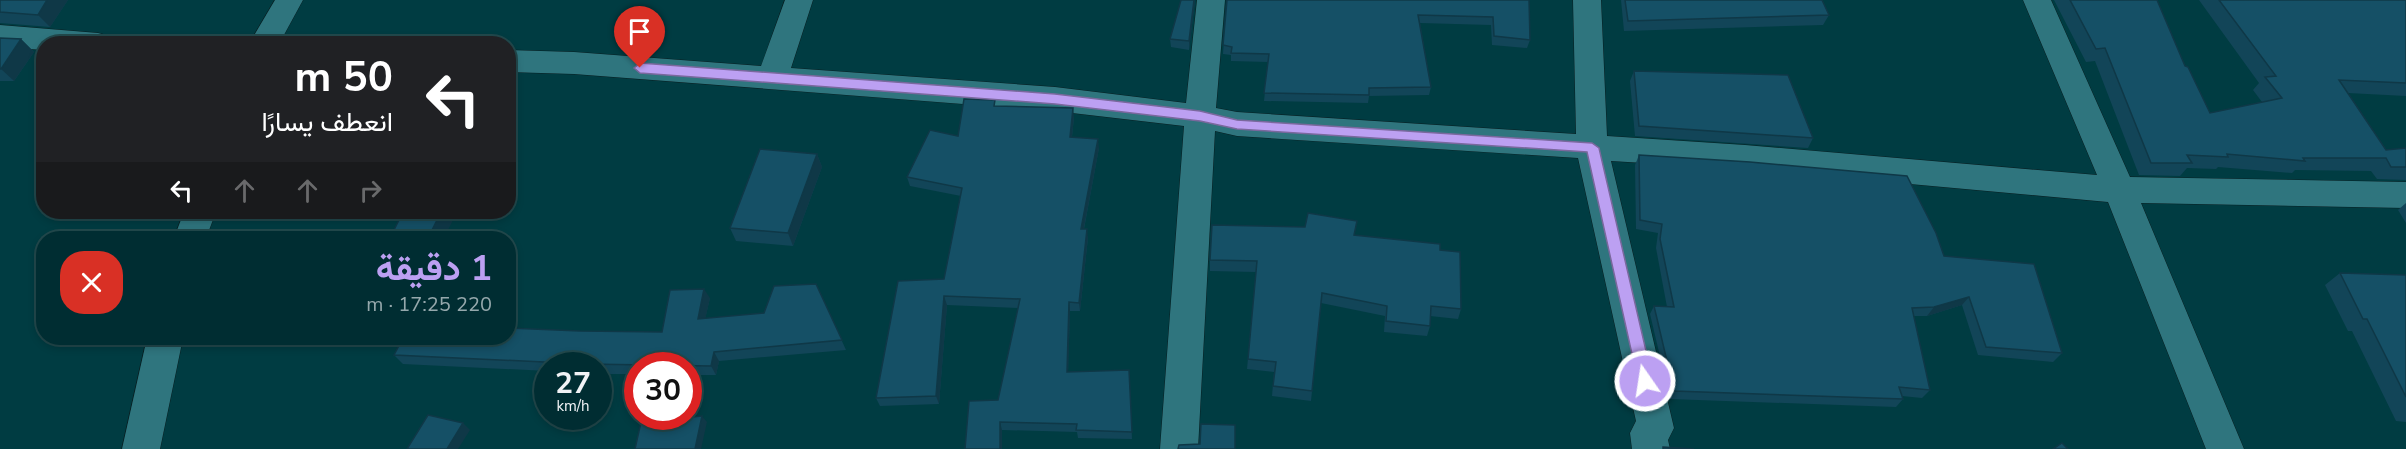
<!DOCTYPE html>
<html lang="ar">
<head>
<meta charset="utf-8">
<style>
  :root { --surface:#002d32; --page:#0e393e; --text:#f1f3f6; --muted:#95a8ac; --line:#22494d; --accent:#bca0f2 }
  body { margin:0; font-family:"Nunito Sans",Vazirmatn,sans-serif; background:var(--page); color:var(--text); direction:rtl; height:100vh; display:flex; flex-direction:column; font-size:22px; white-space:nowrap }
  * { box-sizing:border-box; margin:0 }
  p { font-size:20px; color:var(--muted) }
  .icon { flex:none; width:33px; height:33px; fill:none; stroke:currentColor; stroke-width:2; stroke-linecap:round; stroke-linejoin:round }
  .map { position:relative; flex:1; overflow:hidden; direction:ltr }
  .drawer { position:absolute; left:36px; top:231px; width:480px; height:114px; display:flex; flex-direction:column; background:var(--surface); border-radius:24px; box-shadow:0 3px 9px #0003,0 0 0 2px var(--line); direction:rtl }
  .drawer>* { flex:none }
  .top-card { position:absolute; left:36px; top:36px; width:480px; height:183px; border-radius:24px; box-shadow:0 3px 9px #0003,0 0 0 2px var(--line); direction:rtl; background:#202124; color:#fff; overflow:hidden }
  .speed { position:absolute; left:534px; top:352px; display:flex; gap:12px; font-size:30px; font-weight:700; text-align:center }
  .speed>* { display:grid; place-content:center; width:78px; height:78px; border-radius:50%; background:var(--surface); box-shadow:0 3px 9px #0003,0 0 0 2px var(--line); line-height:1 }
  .speed small { font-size:15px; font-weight:400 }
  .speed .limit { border:9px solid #d22; background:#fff; color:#111 }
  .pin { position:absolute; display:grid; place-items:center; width:51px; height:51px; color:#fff; margin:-62px -26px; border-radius:50% 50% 50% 0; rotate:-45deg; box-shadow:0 0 6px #0007 }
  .pin .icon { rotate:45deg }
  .me { position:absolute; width:66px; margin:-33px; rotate:347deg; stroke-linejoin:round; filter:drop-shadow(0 0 4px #0008) }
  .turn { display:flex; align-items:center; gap:21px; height:126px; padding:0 24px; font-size:27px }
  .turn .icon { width:78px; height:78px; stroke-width:2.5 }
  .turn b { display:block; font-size:42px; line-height:51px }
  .lanes { display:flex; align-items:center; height:57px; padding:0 24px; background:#0003; justify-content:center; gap:30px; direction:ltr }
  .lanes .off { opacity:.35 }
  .round { display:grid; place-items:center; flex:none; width:63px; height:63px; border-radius:24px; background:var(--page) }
  .headline { display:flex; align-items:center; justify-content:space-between; height:102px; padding:0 24px }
  h1 { font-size:36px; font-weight:700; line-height:45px; color:var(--accent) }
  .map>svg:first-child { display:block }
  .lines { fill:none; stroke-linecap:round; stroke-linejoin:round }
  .street-casing { stroke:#091f22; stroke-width:1 }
  .street { fill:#2f757e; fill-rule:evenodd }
  .wall { fill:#124558 }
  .shaded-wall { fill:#0f3847 }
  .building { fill:#155066; stroke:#0f3847; stroke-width:1.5 }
  .route { fill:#bca0f2; stroke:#7a689d; stroke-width:1.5 }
</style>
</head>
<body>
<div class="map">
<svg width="2406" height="449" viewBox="0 0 2406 449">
  <rect width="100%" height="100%" fill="#003c42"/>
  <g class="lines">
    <defs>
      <g id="street">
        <path d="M275 0H303L279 44H249Z"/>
        <path d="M785 0H813L791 68 1055 87 1186 103 1197 0H1225L1216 108 1237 112 1576 134 1573 0H1601L1607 136 1745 145 2097 175 2023 0H2051L2130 177 2406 182V208L2141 203 2244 449H2206L2108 202 1745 169 1611 161 1674 428 1668 440 1670 449H1632L1630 433 1636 421 1578 158 1237 136 1215 131 1198 449H1160L1184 126 1055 111 574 74 508 72V50L574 52 761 66Z"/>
        <path d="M0 25 98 33 109 36 113 44H44V50L0 47Z"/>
        <path d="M184 212H216L206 238H174Z"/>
        <path d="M147 338H183L160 449H122Z"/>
      </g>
    </defs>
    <use href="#street" class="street-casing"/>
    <use href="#street" class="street"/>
  </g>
  <g class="wall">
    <path d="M0 0H68L50 27 0 23Z"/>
    <path d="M1195 0 1189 50 1171 47 1170 39Z"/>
    <path d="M1227 0H1529L1530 40 1527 48 1492 45 1491 25 1420 23 1431 87 1429 95 1369 96 1368 103 1264 101 1268 62 1231 61V55L1223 54Z"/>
    <path d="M1621 0H1822L1829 15 1823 25 1624 31Z"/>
    <path d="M2054 0H2157L2185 66 2210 113 2262 102 2253 90 2259 83 2199 0H2406V96L2348 93 2386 150 2406 148V180L2377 179 2371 171 2295 170 2292 173 2218 167 2216 169 2187 168 2180 176 2139 175 2095 61 2086 62Z"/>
    <path d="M0 38 21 39 34 52 14 81H0Z"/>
    <path d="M1634 71 1813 138 1808 148 1635 136 1630 81Z"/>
    <path d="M996 107 1074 117 1072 137 1099 148 1084 229 1088 238 1080 311H1070L1068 372 1129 370 1132 439 1078 438 1077 432 1002 430V449L998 400 1019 308 947 305 939 404 880 406 876 398 944 279 961 196 910 186 907 177 958 136Z"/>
    <path d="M817 154 822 167 793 246 736 241 730 228Z"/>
    <path d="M1639 155 1944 256 2062 353 2053 362 1978 355 1962 305 1927 316H1913L1930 390 1922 398 1902 396 1903 399 1896 407 1670 399 1650 314 1654 306 1667 307 1656 248 1658 233 1636 229 1635 165Z"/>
    <path d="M2406 203V223L2398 210Z"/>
    <path d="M1354 235 1440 250 1461 309 1458 319 1430 316V326L1427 336 1384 332 1385 316 1321 303 1311 401 1272 396 1274 372 1247 369 1256 272 1210 271V260Z"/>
    <path d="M2340 273 2406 275V422L2396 421 2352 331H2348L2325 285Z"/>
    <path d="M816 284 846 350 719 361 716 375H688V366H638V374H598V366H548V371L403 364 394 355 580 331 662 332 710 298 705 319 764 313Z"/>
  </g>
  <g class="shaded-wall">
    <path d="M47 0H68L50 27 38 15Z"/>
    <path d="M1194 0 1195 2 1189 50V41Z"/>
    <path d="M21 39 34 52 14 81 1 69Z"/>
    <path d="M1073 108 1074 117 1071 146 1070 137Z"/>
    <path d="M1098 139 1099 148 1082 238 1081 229Z"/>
    <path d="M817 154 822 167 793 246 788 233Z"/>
    <path d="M441 212H457L444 238H428Z"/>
    <path d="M1087 229 1088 238 1080 311 1079 303Z"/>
    <path d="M704 289 710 298 703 329 698 319Z"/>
    <path d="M944 296 947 305 939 404 936 396Z"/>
    <path d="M1969 297 1962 305 1927 316 1934 307Z"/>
    <path d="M1069 302 1070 311 1068 380 1067 372Z"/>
    <path d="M714 352 719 361 716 375 711 366Z"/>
    <path d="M702 416 707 422 701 449H695Z"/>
    <path d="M1000 422 1002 430V449H1000Z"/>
    <path d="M463 423 470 430 458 449H447Z"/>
  </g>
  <g class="building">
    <path d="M0 0H47L38 15 0 12Z"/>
    <path d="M1181 0H1194L1189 41 1170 39Z"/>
    <path d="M1227 0H1529L1530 40 1494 36 1493 17 1418 15 1431 87 1369 88V95L1264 93 1269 54 1231 53 1232 47 1223 45Z"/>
    <path d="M1625 0H1822L1829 15 1628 21Z"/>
    <path d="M2070 0H2157L2185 66 2188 67 2210 113 2282 98 2265 77 2276 76 2219 0H2406V83L2339 80 2386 150 2406 148V167H2391L2386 158H2303L2305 161 2227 154 2228 157 2187 155 2192 163H2151L2105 48 2096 49Z"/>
    <path d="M0 38 21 39 1 69H0Z"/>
    <path d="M1634 71 1788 75 1813 138 1639 126Z"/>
    <path d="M964 99 995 100 994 106 1073 108 1070 137 1098 139 1081 229H1087L1079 303 1069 302 1067 372 1129 370 1132 432 1076 430 1077 424 1000 422V449H965L969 401 998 400 1020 299 944 296 936 396 876 398 898 281 944 279 962 188 907 177 930 130 958 136Z"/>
    <path d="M760 149 817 154 788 233 730 228Z"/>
    <path d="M1639 155 1750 162 1907 176 1936 233 1944 256 2034 264 2062 353 1986 347 1969 297 1934 307 1912 308 1930 390 1899 387 1903 399 1674 391 1654 306 1674 307 1660 239 1662 224 1640 220Z"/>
    <path d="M403 212H441L428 238H390Z"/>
    <path d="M1308 213 1357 221 1354 235 1440 244V250L1460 252 1461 309 1431 306 1430 326 1386 321 1387 306 1322 293 1312 391 1273 386 1276 362 1248 359 1257 261 1210 260 1212 225 1305 227Z"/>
    <path d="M2340 273 2406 275V397L2367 319H2363Z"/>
    <path d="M816 284 842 340 714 352 711 366 586 364 394 355 403 338H508V328L580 331 662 332 670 290 704 289 698 319 764 313 774 286Z"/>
    <path d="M428 415 463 423 447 449H407Z"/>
    <path d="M702 416 695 449H635L641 422Z"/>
    <path d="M1201 424 1235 425V449H1178L1179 445 1200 444Z"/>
    <path d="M2062 443 2068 449H2053Z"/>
    <path d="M1663 447 1694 449H1663Z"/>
  </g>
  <path class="route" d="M640 63 1055 94 1200 111 1237 120 1592 143 1599 148 1653 381 1651 386 1645 388 1640 386 1638 381 1587 152 1237 129 1200 121 1055 104 640 73 634 68Z"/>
</svg>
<div class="speed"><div>27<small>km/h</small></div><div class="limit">30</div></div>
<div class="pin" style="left:640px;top:68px;background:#d93025"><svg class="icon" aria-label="arrive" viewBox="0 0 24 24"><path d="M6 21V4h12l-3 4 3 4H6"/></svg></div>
<svg class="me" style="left:1645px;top:381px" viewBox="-20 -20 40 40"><circle r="17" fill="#bca0f2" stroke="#fff" stroke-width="3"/><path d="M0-11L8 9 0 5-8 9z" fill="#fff"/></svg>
<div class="top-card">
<div class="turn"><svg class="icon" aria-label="left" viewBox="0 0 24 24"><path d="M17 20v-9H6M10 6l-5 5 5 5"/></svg><div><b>50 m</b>انعطف يسارًا</div></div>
<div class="lanes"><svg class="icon" aria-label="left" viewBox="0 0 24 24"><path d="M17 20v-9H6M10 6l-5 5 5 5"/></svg><svg class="icon off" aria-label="ahead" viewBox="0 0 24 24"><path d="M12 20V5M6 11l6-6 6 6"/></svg><svg class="icon off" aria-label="ahead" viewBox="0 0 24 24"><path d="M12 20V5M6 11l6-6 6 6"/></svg><svg class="icon off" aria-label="right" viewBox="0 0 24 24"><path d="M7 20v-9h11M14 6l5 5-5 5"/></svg></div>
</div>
<section class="drawer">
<div class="headline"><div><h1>1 دقيقة</h1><p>220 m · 17:25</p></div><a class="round" style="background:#d93025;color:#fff"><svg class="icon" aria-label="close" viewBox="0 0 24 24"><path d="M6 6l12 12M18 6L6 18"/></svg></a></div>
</section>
</div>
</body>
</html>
